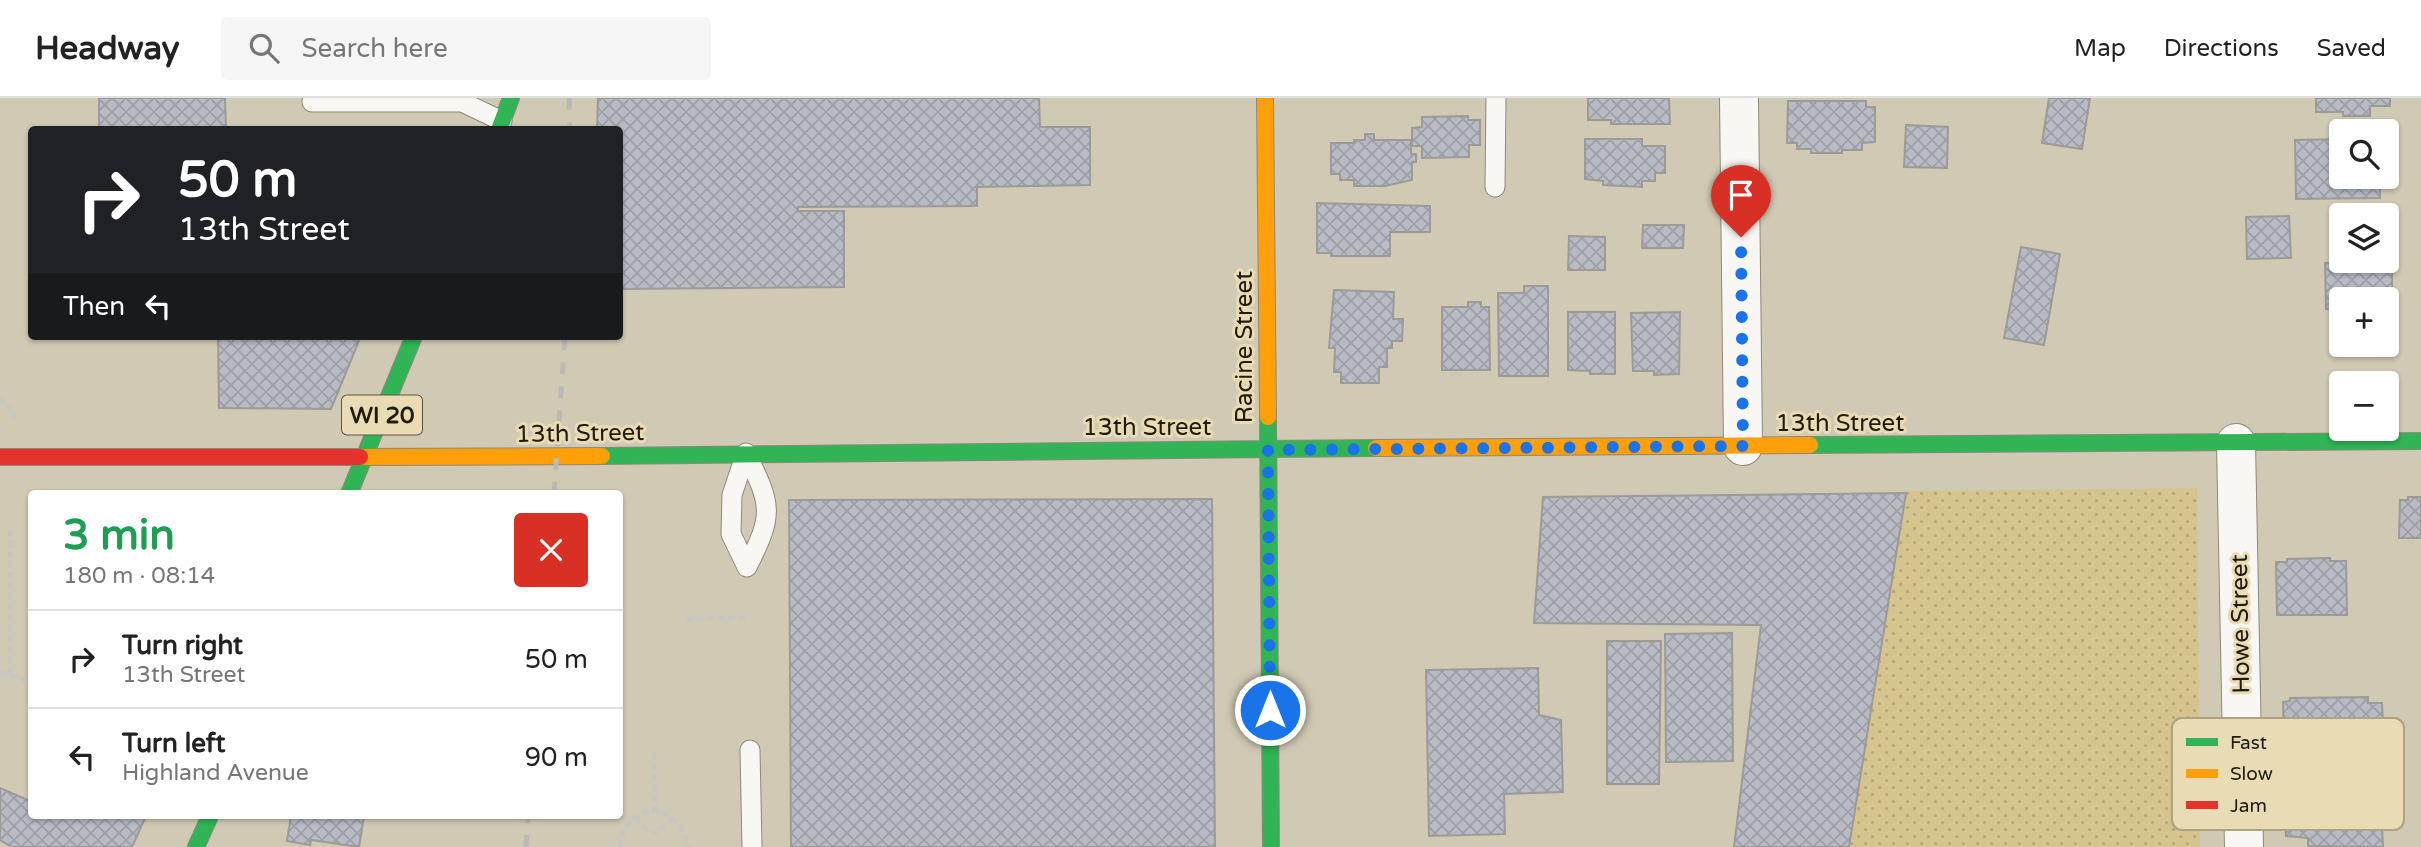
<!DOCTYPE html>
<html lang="en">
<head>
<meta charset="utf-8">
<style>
  :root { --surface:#fff; --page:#f6f6f6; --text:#222; --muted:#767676; --line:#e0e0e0 }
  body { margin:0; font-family:"Varela Round",sans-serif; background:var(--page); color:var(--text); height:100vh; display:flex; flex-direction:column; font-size:26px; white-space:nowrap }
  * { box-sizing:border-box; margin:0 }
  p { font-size:23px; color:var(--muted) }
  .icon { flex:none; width:38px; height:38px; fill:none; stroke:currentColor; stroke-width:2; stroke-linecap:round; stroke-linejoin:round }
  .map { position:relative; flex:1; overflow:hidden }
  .side { position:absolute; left:28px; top:392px; width:595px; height:329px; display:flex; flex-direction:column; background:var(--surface); border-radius:7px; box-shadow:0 2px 5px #0004 }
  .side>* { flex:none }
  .banner { position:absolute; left:28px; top:28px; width:595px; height:214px; border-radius:7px; box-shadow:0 2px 5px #0004; background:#202124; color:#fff; overflow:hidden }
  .tools { position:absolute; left:2329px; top:21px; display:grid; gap:14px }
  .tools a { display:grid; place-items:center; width:70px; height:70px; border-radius:7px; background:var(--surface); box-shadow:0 2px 5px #0004; font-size:35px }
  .pin { position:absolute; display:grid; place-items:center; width:60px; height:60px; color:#fff; margin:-72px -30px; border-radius:50% 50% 50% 0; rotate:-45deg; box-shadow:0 0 7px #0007 }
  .pin .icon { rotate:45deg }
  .me { position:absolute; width:77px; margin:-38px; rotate:0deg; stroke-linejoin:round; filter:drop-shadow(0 0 5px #0008) }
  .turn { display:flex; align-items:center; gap:24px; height:147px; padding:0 35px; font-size:32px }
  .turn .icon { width:91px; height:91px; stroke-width:2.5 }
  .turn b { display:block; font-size:49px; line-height:60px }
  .then { display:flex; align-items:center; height:66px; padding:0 35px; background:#0003; gap:14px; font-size:26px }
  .round { display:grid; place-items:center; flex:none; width:74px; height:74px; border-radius:7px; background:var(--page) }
  .overview { display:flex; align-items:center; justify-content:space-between; height:119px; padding:0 35px }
  h1 { font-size:42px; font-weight:700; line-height:52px; color:#1e9e55 }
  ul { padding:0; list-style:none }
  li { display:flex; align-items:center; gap:21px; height:98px; padding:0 35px; border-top:2px solid var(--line) }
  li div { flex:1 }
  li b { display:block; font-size:26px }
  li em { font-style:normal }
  header { display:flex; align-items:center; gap:42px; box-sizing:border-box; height:98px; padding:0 35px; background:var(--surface); border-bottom:2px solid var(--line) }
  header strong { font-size:33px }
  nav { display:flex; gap:38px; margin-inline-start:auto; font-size:24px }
  .search { width:490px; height:63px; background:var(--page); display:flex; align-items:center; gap:18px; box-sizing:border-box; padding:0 24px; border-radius:7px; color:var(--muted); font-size:26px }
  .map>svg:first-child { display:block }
  .grass { fill:url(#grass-dots) }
  .building { fill:url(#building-cross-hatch); stroke:#9c9b98; stroke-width:2 }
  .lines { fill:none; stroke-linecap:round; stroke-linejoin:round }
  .lane-casing { stroke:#8e8979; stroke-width:21 }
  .street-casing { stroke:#8e8979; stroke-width:40 }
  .fast-casing { stroke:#8e8979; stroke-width:18 }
  .slow-casing { stroke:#8e8979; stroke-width:18 }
  .jam-casing { stroke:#8e8979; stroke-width:18 }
  .path { stroke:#c8c6c0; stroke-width:4.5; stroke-dasharray:7 3.5; stroke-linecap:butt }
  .lane { stroke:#f8f7f4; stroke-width:19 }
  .street { stroke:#f8f7f4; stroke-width:38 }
  .fast { stroke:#30b455; stroke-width:16 }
  .slow { stroke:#ff9f0a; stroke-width:16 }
  .jam { stroke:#e5322d; stroke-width:16 }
  .rail { stroke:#bcbab5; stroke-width:5; stroke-dasharray:12 12; stroke-linecap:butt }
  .route { stroke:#1a73e8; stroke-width:12; stroke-dasharray:0 21.6 }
  .labels { text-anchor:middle; stroke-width:6; stroke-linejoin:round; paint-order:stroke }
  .shield { fill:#e9dcb4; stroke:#5c553e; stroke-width:2 }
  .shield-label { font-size:23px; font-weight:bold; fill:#201b0c }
  .street-label { font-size:24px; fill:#201b0c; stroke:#e9dcb4 }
  .key { fill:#e9dcb4; stroke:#ada282; stroke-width:2 }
  .key-label { font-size:19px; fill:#201b0c }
</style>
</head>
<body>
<header>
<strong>Headway</strong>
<div class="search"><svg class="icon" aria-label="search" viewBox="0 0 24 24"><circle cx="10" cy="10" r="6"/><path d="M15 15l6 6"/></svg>Search here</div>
<nav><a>Map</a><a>Directions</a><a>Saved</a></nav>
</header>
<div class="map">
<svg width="2421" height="749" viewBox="0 0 2421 749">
  <defs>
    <pattern id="grass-dots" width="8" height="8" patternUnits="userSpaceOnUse" patternTransform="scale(1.75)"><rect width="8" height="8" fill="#d6c48e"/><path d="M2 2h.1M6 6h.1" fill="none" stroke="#b7a879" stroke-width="1.8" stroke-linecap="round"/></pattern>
    <pattern id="building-cross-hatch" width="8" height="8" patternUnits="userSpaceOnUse" patternTransform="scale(1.75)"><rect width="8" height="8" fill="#b8bac4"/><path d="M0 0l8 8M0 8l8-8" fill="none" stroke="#9e9fa7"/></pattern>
  </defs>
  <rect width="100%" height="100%" fill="#d0c9b4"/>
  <path class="grass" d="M2197 390 2200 749H1848L1904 393Z"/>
  <g class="building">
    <path d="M99 0H225L226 32H99Z"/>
    <path d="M598 0H1039L1040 29H1090V87L977 89V108L798 109V113H844V189L620 191V32H597Z"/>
    <path d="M1588 0H1669L1670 26H1611V22H1588Z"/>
    <path d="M2049 0H2090L2082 51 2042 45Z"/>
    <path d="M2316 0H2390V8H2370V18H2343V14H2316Z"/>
    <path d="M1788 3H1866V9H1875V44L1862 45V52H1842V55H1811V51H1797V45H1787Z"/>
    <path d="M1468 18V22H1480V47H1469V59L1422 60V48H1412V30L1422 29V19Z"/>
    <path d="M1906 27 1948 29 1947 70 1904 69Z"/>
    <path d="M1365 36H1374V42H1411V56H1416V64H1412V82L1385 88H1354V82H1340V76H1331V45H1354V42H1365Z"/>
    <path d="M1585 41H1642V48H1665V75H1655V83H1642V89L1603 87V83L1585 81Z"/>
    <path d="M2342 41V79H2387L2389 41 2390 86 2380 87V100L2296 101 2295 42Z"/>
    <path d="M1317 105 1430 108V134H1390V158H1331V155H1317Z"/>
    <path d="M2289 118 2291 160 2247 161 2246 119Z"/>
    <path d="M1643 127H1684L1683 150H1642Z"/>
    <path d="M1569 138 1605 139V172H1568Z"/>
    <path d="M2021 149 2060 156 2044 247 2004 240Z"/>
    <path d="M2392 164V206H2387V201H2342V211H2326L2325 165Z"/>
    <path d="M1524 188H1548V278H1499L1498 195H1524Z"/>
    <path d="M1334 192 1394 194 1393 221H1403L1402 243H1392V250H1387V269H1379V285H1341V274H1334L1335 250H1329Z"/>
    <path d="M1468 204H1481V209H1489L1490 272H1442V209H1468Z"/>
    <path d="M1568 214H1615V276H1590V273L1568 272Z"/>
    <path d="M1680 214 1679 276 1654 277V273H1633L1631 215Z"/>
    <path d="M218 238H361L331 311 219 310Z"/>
    <path d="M1906 395 1849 749H1734L1761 527 1534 525 1543 399Z"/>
    <path d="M2408 399H2421V440H2399L2400 402H2408Z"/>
    <path d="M1212 401 1215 749H791L789 402Z"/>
    <path d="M2330 460V463H2346L2347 517H2277L2276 464H2287V461Z"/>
    <path d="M1732 535 1733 663 1666 664 1665 536Z"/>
    <path d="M1607 543H1661L1659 686H1607Z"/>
    <path d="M1538 570 1539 617 1561 622 1563 694 1504 696 1505 736 1429 738 1426 572Z"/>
    <path d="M2368 599V605H2382L2383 624 2388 623V630H2383V640H2340L2337 646 2323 649H2284L2283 604 2290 603V600Z"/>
    <path d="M0 690 32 704V718H146L132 749H12L0 742Z"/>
    <path d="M2365 697 2366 703H2381L2383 749 2308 748V740L2286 738 2285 720H2293V699Z"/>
    <path d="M291 718H364L359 749 311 742 310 747 287 743Z"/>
  </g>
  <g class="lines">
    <defs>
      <g id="lane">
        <path d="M312 4H462L502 23"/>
        <path d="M1495 89 1496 0"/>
        <path d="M746 355C772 408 774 416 747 469L731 436 732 397Z"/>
        <path d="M750 652 752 749"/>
      </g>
      <g id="street">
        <path d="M1739 0 1743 348"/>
        <path d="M2236 345 2244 749"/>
      </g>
      <g id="fast">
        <path d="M499 32 511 0"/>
        <path d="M1268 319 1271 749"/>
        <path d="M1810 347 2421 343"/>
        <path d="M602 358 1376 350"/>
        <path d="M349 396 414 238"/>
        <path d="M196 749 210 718"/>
      </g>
      <g id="slow">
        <path d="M1265 0 1268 319"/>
        <path d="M1376 350 1810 347"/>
        <path d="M360 359 602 358"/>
      </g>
      <path id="jam" d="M0 359H360"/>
    </defs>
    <use href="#lane" class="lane-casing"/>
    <use href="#street" class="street-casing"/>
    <use href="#fast" class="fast-casing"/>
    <use href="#slow" class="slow-casing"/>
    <use href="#jam" class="jam-casing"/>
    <g class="path">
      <path d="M0 300 17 320"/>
      <path d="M10 432V578"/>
      <path d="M686 521 748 520"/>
      <path d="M0 574 32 585"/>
      <path d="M654 655 655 712"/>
      <path d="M635 720 647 732 656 735 674 719"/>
      <path d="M620 749C625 703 677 700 689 749"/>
    </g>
    <use href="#lane" class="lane"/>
    <use href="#street" class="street"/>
    <use href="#fast" class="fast"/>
    <use href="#slow" class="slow"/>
    <use href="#jam" class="jam"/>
    <g class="rail">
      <path d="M569 0 570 32"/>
      <path d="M554 396 565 238"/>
      <path d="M526 749 528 718"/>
    </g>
  </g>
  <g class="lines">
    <path class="route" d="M1270 612 1268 352 1743 348 1741 139"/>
  </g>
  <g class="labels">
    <rect class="shield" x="342" y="297.5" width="80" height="39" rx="5"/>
    <g class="shield-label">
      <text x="382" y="325">WI 20</text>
    </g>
    <g class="street-label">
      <text transform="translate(1244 249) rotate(-90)" y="8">Racine Street</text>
      <text x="1840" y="333">13th Street</text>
      <text x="1147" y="337">13th Street</text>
      <text transform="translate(580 335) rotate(-1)" y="8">13th Street</text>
      <text transform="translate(2240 526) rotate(-91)" y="8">Howe Street</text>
    </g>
  </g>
  <rect x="2172" y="620" width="232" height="112" rx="10" class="key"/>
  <rect x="2186" y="640" width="32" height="8" fill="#30b455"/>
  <rect x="2186" y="671" width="32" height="9" fill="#ff9f0a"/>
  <rect x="2186" y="703" width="32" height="8" fill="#e5322d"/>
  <g class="key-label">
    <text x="2230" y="651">Fast</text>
    <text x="2230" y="682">Slow</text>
    <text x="2230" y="714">Jam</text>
  </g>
</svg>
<div class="tools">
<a><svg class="icon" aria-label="search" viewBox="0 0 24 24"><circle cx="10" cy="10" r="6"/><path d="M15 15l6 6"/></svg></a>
<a><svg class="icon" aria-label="layers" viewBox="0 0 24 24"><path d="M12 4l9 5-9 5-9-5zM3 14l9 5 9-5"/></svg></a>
<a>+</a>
<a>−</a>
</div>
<div class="pin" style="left:1741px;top:139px;background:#d93025"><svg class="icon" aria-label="arrive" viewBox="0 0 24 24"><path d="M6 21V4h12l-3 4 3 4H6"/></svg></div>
<svg class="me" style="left:1270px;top:612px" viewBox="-20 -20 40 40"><circle r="17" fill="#1a73e8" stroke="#fff" stroke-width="3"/><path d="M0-11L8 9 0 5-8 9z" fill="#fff"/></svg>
<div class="banner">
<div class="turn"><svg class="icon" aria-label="right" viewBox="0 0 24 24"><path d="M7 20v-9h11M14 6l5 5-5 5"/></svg><div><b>50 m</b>13th Street</div></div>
<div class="then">Then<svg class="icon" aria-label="left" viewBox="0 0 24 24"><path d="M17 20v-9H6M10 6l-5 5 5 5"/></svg></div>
</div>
<section class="side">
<div class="overview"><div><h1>3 min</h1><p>180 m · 08:14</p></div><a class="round" style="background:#d93025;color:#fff"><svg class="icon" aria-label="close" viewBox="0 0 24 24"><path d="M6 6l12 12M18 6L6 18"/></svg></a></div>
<ul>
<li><svg class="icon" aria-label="right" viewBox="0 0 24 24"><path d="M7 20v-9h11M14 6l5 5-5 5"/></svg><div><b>Turn right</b><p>13th Street</p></div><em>50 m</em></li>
<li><svg class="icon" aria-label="left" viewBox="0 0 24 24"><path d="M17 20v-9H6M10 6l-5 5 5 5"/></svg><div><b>Turn left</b><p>Highland Avenue</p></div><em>90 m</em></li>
</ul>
</section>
</div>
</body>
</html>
